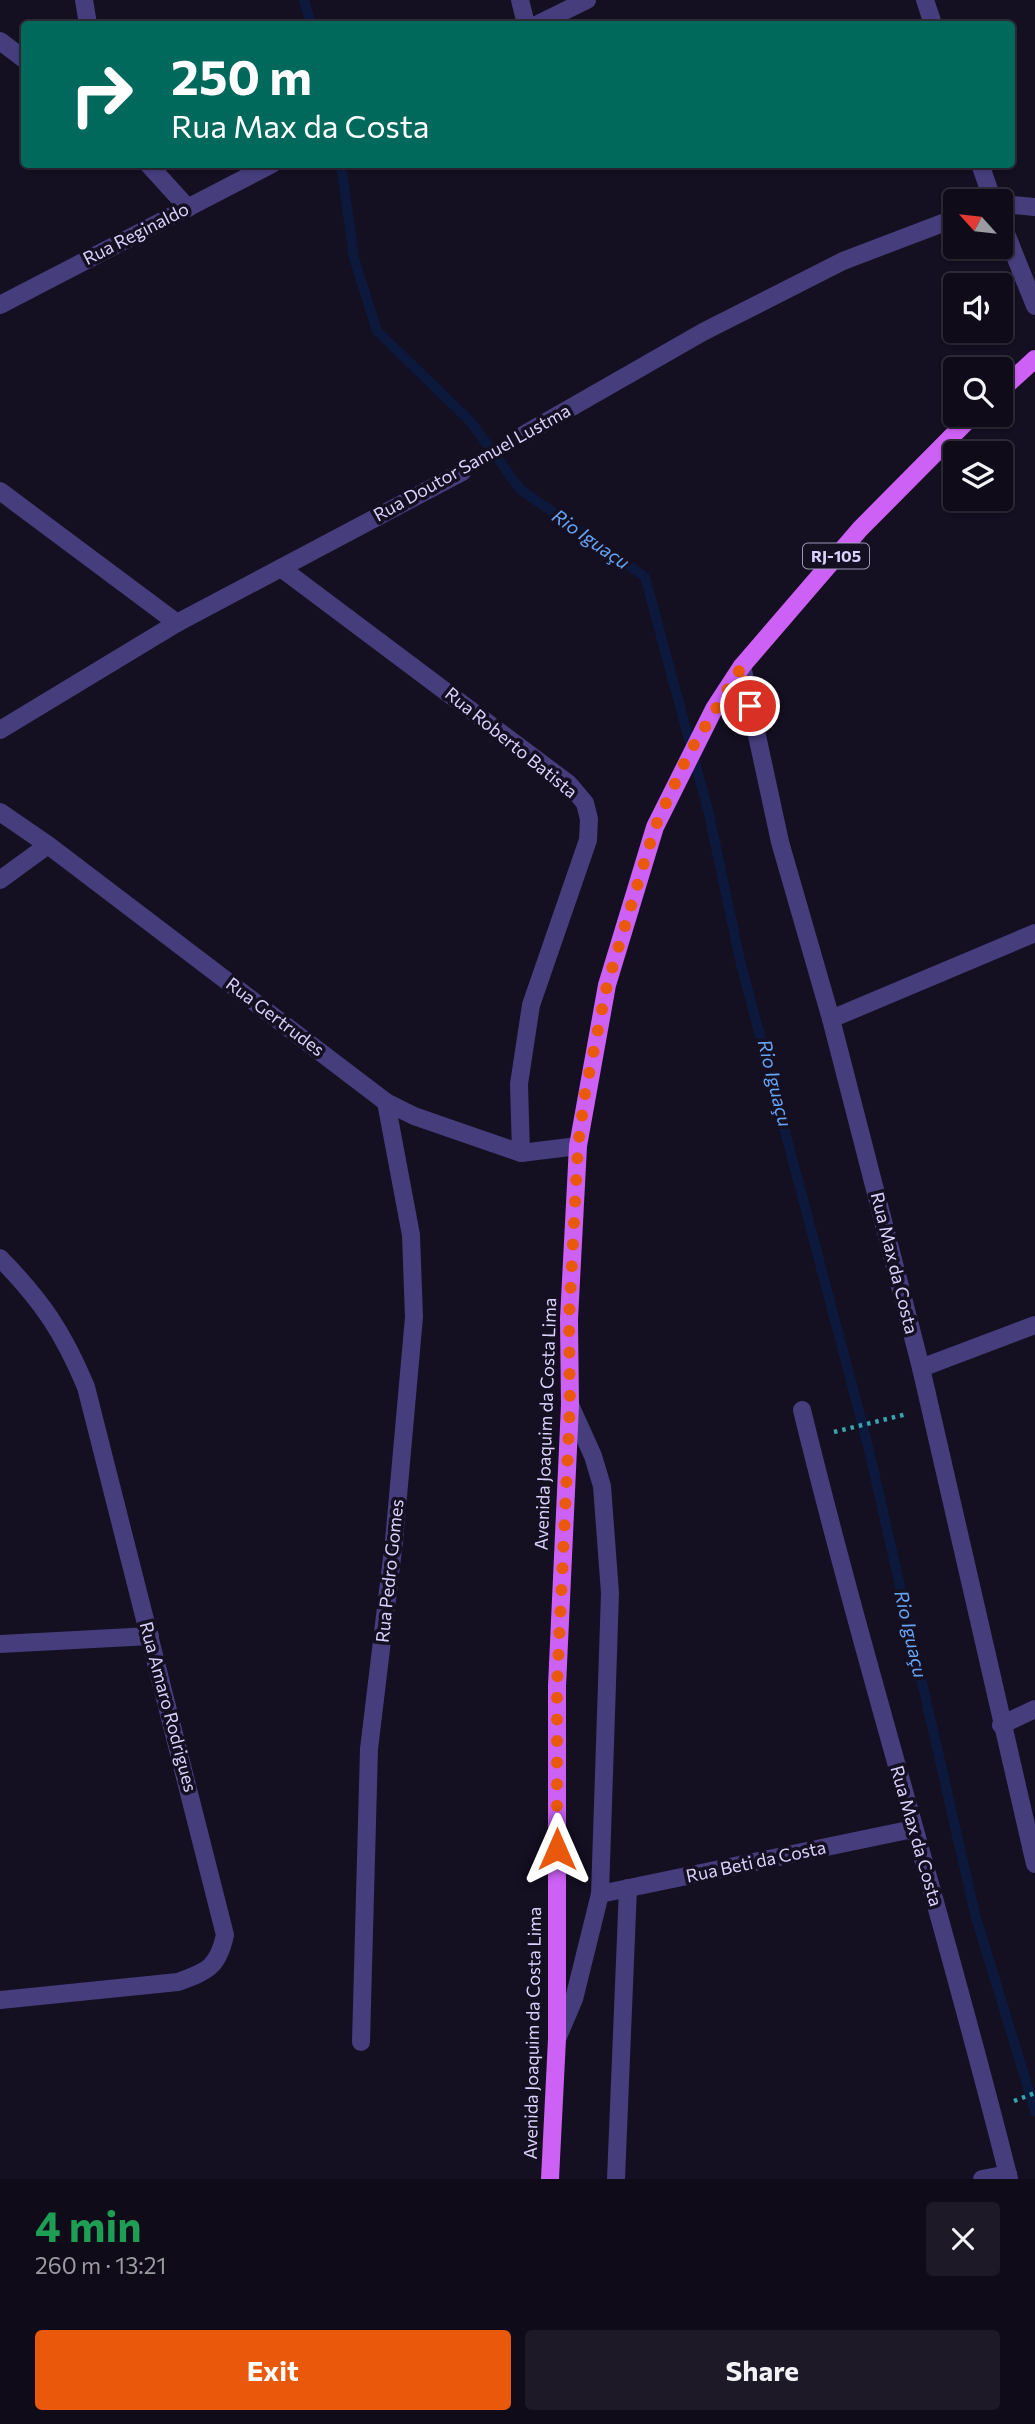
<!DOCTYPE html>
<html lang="en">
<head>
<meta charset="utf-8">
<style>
  :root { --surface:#0f0b19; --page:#1d1926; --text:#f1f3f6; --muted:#9b9ba2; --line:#2f2b38; --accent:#ea580c }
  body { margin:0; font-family:Commissioner,sans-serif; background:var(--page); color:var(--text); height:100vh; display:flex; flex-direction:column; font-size:26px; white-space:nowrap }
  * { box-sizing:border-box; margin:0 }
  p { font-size:23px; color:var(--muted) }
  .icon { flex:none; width:38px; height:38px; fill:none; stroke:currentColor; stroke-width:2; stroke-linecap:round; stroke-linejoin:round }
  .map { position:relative; height:2179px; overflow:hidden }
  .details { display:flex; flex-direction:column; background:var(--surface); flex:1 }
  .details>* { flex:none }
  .guide { position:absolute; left:21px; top:21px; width:994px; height:147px; border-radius:7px; box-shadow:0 2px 5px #0004,0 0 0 2px var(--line); background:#00695c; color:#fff; overflow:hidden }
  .needle { width:46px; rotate:297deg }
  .tools { position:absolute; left:943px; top:189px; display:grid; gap:14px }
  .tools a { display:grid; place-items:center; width:70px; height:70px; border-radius:7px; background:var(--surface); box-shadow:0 2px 5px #0004,0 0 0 2px var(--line); font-size:35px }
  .pin { position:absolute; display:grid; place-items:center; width:60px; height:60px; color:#fff; margin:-30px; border:4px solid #fff; border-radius:50%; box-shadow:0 2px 7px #0007 }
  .me { position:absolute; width:77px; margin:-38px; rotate:0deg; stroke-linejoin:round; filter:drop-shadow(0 0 5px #0008) }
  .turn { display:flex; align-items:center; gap:24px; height:147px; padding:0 35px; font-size:32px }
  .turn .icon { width:91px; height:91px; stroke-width:2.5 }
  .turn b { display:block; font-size:49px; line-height:60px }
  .round { display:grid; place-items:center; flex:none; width:74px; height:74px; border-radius:7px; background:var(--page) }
  .headline { display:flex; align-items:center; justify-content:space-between; height:119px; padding:0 35px }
  h1 { font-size:42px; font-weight:700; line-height:52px; color:#1e9e55 }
  .action { display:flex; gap:14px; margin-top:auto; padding:14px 35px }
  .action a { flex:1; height:80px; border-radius:7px; background:var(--accent); color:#fff; font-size:28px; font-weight:700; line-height:80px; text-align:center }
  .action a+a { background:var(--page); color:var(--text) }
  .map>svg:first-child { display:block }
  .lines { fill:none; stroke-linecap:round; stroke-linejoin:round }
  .stream { stroke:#0d193c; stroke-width:10 }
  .path { stroke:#36a6ac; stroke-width:4.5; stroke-dasharray:3.5 5; stroke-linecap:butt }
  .minor { stroke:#463d7d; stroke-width:18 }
  .primary { stroke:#cd60f5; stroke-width:18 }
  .route { stroke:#ea580c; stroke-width:12; stroke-dasharray:0 21.6 }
  .labels { text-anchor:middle; stroke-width:7; stroke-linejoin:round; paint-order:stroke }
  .shield { fill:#140f21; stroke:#9f97ba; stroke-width:2 }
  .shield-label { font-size:16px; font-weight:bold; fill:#dbd1fc }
  .street-label { font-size:18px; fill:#dbd1fc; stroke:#140f21 }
  .water-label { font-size:19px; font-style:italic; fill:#66a4f5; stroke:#140f21 }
</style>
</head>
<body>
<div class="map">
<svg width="1035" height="2179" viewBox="0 0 1035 2179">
  <rect width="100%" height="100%" fill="#140f21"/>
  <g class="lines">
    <g class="stream">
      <path d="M304 0 311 24"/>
      <path d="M341 164 354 258 377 331 470 421 520 489 645 577 708 810 740 960 868 1446 975 1914 1035 2111"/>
    </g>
    <g class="path">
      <path d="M481 460 504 447"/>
      <path d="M834 1432 907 1414"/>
      <path d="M1014 2101 1035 2093"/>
    </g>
    <g class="minor">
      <path d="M84 0 88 24"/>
      <path d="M520 0 526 24"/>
      <path d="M925 0 933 24"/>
      <path d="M538 24 587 0"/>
      <path d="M0 41 24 59"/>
      <path d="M148 164 188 208"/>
      <path d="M980 164 993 201"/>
      <path d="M1001 204 1035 207"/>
      <path d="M1001 221 1035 306"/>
      <path d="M0 305 272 164"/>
      <path d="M523 435 703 332 843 261 956 218"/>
      <path d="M0 491 177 623"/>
      <path d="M281 568 569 784 585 803 589 819 588 840 531 1005 519 1084 521 1153"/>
      <path d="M742 666 780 842 831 1019 921 1368 1035 1864"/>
      <path d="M0 730 177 623 462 472"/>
      <path d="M0 812 48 845 386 1102 414 1116 521 1153 578 1146"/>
      <path d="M0 880 48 845"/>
      <path d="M831 1019 1035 933"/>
      <path d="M0 1258C42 1301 63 1332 86 1387L225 1935C218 1967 208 1971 178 1982L0 2000"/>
      <path d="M921 1368 1035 1325"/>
      <path d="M802 1410C865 1668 945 1922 1009 2179"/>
      <path d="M0 1644 150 1636"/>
      <path d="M1001 1725 1035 1709"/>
      <path d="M600 1894 913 1829"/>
      <path d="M557 2039 574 1999 600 1894 610 1593 602 1486 593 1456 570 1405"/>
      <path d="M361 2042 369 1749 394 1541 414 1317 411 1235 386 1102"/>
      <path d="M616 2179 628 1888"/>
      <path d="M982 2179 1008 2174"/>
    </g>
    <g class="primary">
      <path d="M1001 390 1035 359"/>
      <path d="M550 2179 557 2039V1686L570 1405 569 1319 578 1146 607 985 655 827 714 709 742 666 860 529 973 415"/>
    </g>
  </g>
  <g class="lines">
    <path class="route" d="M557 1849V1686L570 1405 569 1319 578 1146 585 1094 607 985 655 827 689 753 742 666 750 706"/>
  </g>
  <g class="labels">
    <rect class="shield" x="803" y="543.5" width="66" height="25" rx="5"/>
    <g class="shield-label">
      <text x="836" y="562">RJ-105</text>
    </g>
    <g class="street-label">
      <text transform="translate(136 234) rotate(-27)" y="6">Rua Reginaldo</text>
      <text transform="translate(472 463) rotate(-29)" y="6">Rua Doutor Samuel Lustma</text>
      <text transform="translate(511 743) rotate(39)" y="6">Rua Roberto Batista</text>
      <text transform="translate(275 1017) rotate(37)" y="6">Rua Gertrudes</text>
      <text transform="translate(894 1263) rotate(76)" y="6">Rua Max da Costa</text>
      <text transform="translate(546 1424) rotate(-88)" y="6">Avenida Joaquim da Costa Lima</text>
      <text transform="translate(390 1571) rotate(-84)" y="6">Rua Pedro Gomes</text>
      <text transform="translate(168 1707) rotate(75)" y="6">Rua Amaro Rodrigues</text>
      <text transform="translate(916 1836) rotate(74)" y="6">Rua Max da Costa</text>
      <text transform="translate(756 1862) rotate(-12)" y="6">Rua Beti da Costa</text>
      <text transform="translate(533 2033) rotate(-89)" y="6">Avenida Joaquim da Costa Lima</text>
    </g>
    <g class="water-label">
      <text transform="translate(591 539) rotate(35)" y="7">Rio Iguaçu</text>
      <text transform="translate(775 1083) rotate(76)" y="7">Rio Iguaçu</text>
      <text transform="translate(911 1634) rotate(77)" y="7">Rio Iguaçu</text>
    </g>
  </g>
</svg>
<div class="tools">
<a><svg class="needle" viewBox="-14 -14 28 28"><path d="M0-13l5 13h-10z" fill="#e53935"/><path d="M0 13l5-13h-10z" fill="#9b9ba2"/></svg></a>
<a><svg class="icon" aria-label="sound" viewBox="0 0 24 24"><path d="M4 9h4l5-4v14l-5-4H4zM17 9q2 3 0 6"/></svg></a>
<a><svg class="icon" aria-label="search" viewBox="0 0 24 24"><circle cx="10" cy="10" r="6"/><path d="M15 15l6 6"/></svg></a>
<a><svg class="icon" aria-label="layers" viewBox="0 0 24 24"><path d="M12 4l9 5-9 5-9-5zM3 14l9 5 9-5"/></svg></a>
</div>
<div class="pin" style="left:750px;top:706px;background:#d93025"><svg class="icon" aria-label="arrive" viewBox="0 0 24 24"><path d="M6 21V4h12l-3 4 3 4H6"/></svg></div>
<svg class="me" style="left:557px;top:1849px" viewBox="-20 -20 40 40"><path d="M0-17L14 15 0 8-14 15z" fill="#ea580c" stroke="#fff" stroke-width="4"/></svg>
<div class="guide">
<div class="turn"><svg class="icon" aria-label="right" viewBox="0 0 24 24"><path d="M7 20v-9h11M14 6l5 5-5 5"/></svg><div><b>250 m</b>Rua Max da Costa</div></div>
</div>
</div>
<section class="details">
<div class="headline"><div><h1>4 min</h1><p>260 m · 13:21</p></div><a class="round"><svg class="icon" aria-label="close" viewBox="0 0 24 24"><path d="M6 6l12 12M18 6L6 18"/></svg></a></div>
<div class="action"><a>Exit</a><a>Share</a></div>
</section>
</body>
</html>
